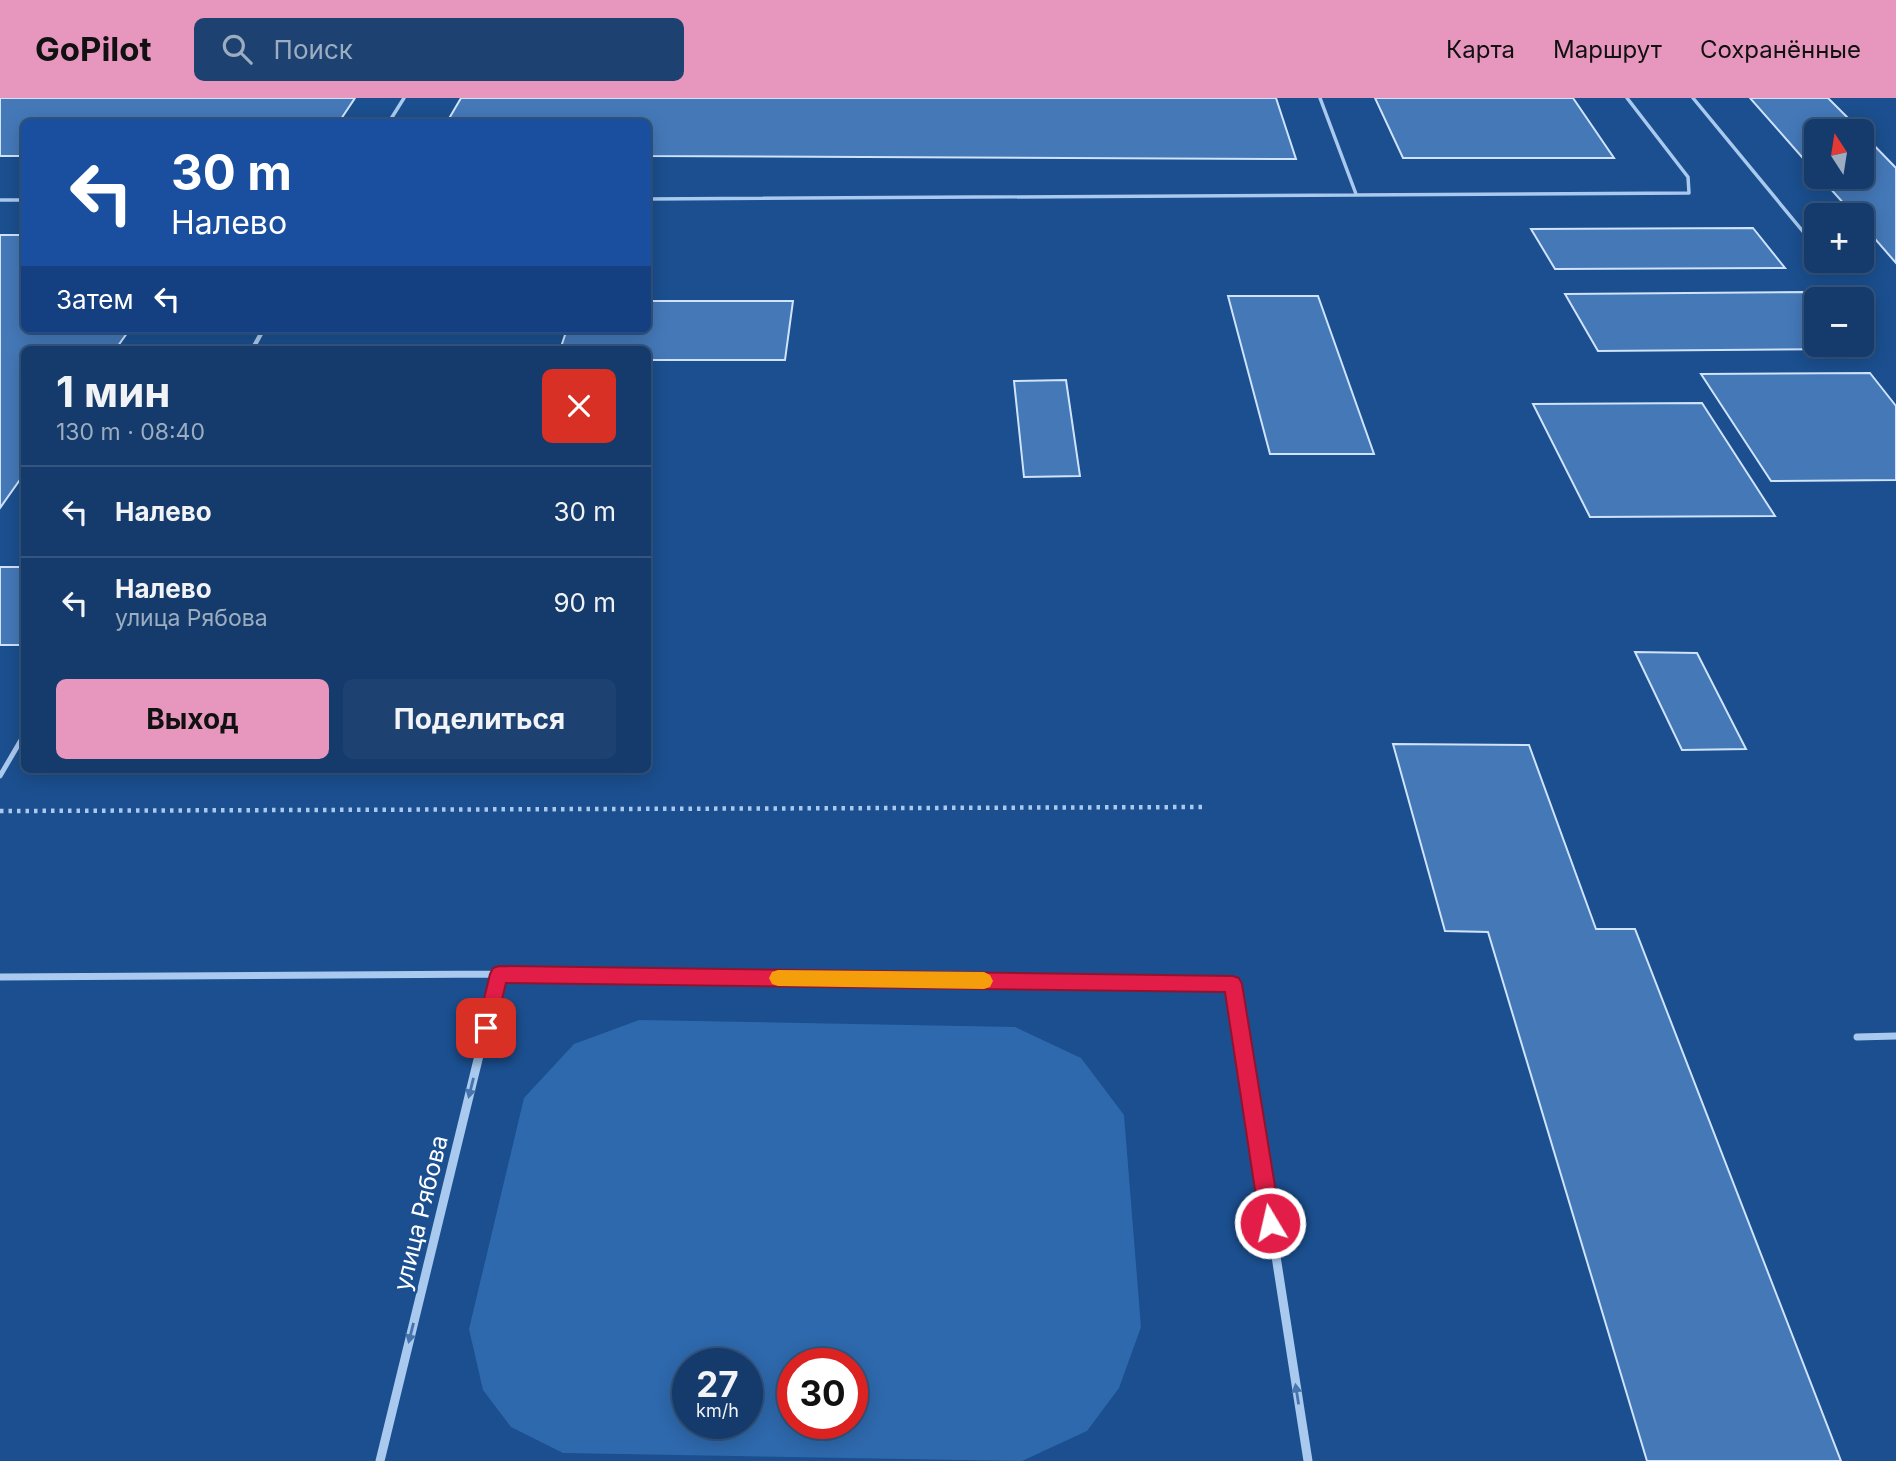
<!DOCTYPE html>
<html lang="ru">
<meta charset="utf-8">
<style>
:root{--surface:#143b6b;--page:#1d4271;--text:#f1f3f6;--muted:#9dadc1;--line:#33557e;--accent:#e797bd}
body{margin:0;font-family:Inter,sans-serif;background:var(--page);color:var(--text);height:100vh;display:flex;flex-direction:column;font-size:26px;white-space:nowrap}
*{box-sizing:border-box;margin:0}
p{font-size:23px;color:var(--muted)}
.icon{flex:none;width:38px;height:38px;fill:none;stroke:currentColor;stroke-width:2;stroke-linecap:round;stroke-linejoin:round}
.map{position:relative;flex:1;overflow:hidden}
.panel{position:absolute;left:21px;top:248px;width:630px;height:427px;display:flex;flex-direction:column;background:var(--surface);border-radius:10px;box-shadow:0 4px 18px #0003,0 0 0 2px var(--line)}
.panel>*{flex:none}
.top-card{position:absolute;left:21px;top:21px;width:630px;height:214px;border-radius:10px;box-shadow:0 4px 18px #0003,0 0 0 2px var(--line);background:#1a4fa0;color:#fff;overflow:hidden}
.needle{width:46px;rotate:348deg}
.controls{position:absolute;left:1804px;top:21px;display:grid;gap:14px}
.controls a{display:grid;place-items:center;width:70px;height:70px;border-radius:10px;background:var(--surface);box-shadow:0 4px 18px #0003,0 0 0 2px var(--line);font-size:35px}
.speed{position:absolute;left:672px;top:1250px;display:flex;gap:14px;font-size:35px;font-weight:700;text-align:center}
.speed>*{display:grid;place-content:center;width:91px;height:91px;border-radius:50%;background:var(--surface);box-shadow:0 4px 18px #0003,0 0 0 2px var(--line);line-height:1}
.speed small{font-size:18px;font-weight:400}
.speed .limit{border:10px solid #d22;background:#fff;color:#111}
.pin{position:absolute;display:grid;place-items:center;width:60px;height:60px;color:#fff;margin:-30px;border-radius:14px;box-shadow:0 4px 10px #0006}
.me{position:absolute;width:77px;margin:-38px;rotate:351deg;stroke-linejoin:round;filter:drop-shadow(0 0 5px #0008)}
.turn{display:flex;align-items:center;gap:24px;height:147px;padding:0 35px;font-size:32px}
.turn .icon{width:91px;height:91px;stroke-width:2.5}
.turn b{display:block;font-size:49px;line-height:60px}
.then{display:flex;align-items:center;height:66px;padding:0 35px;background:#0003;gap:14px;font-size:26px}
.round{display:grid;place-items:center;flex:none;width:74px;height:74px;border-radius:10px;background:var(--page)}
.summary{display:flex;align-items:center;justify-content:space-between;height:119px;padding:0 35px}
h1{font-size:42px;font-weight:700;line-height:52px}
.cta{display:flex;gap:14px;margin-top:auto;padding:14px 35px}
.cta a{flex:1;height:80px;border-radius:10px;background:var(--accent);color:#111;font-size:28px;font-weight:700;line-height:80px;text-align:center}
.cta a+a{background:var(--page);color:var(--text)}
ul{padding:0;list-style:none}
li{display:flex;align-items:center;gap:21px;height:91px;padding:0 35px;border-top:2px solid var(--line)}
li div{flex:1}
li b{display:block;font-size:26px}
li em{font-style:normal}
header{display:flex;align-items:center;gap:42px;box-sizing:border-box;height:98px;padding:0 35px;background:var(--accent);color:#111}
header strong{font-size:33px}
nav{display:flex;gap:38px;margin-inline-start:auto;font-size:24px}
.search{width:490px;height:63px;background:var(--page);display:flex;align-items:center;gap:18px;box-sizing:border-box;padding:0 24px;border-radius:10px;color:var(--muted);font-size:26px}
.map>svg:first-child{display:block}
</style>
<header>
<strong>GoPilot</strong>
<div class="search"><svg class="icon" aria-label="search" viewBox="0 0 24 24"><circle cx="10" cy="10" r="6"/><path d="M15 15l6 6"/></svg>Поиск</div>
<nav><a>Карта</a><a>Маршрут</a><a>Сохранённые</a></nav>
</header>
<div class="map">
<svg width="1896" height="1363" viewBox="0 0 1896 1363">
<rect width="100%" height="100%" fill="#1b4f8f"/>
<!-- green -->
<path fill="#2e69ad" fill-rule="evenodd" d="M 639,922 L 1015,929 L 1081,960 L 1124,1017 L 1141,1229 L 1119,1290 L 1087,1333 L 1022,1363 L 563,1355 L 511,1329 L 483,1292 L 469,1231 L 524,1000 L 574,946 ZM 688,1265 L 747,1265 L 747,1325 L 688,1325 ZM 793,1265 L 852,1265 L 852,1325 L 793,1325 Z"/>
<!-- building -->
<path fill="#4478b7" stroke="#cfe3fa" stroke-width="2" d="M 0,0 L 355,0 L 339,24 L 24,24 L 24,58 L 0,58 Z
M 461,0 L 1276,0 L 1296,61 L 648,58 L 648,24 L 447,24 Z
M 1375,0 L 1573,0 L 1614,60 L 1403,60 Z
M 1750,0 L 1828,0 L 1861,33 L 1816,33 L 1816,75 Z
M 1862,35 L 1896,70 L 1896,165 L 1862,126 L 1862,117 L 1854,117 L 1820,79 L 1862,79 Z
M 1753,130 L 1785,170 L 1555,171 L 1531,131 Z
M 0,137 L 24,137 L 24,231 L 130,231 L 115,252 L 24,252 L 24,376 L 0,410 Z
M 1804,194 L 1816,210 L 1816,247 L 1846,247 L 1849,251 L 1598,253 L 1565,196 Z
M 1228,198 L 1318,198 L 1374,356 L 1270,356 Z
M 648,203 L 793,203 L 785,262 L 648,262 L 648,252 L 560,252 L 567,231 L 648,231 Z
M 1870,275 L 1896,308 L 1896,382 L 1771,383 L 1701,276 Z
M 1066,282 L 1080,378 L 1024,379 L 1014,283 Z
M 1702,305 L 1775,418 L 1590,419 L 1533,306 Z
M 0,469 L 24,469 L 24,547 L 0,547 Z
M 1635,554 L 1697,555 L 1746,651 L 1682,652 Z
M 1393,646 L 1529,647 L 1596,831 L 1635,831 L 1841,1363 L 1647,1363 L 1488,834 L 1445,833 Z"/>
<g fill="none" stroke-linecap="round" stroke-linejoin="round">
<!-- path -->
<path stroke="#a9c9ee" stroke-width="4.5" stroke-dasharray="3.5 5" stroke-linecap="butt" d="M 0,713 L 1206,709"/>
<!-- lane-far3 -->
<path stroke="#a9c9ee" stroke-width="3.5" d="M 1320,0 L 1356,96
M 1693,0 L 1810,142
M 389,24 L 404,0
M 648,101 L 1689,95 L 1688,79 L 1627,0
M 0,102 L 24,102
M 262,234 L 264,231"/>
<!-- lane-far2 -->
<path stroke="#a9c9ee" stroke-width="4.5" d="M 252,252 L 263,232"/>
<!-- lane-far1 -->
<path stroke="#a9c9ee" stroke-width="5" d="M 0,678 L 24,637"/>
<!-- lane -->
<path stroke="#a9c9ee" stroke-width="7" d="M 1857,939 L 1896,938"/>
<!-- street-far1 -->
<path stroke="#a9c9ee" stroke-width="7" d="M 0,879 L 499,876 L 1233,886 L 1235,898
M 494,898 L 499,876"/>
<!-- street -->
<path stroke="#a9c9ee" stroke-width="9" d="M 1235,896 L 1308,1363
M 380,1363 L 494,896"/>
</g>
<!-- one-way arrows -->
<defs><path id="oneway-solid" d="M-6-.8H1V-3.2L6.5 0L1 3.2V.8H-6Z" transform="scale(1.75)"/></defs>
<g fill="#4674ac">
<use href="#oneway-solid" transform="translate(471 990) rotate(104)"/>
<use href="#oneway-solid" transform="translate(411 1235) rotate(104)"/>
<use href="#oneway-solid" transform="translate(1297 1296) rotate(-99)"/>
</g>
<!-- route -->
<path fill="#e11d48" stroke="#92132f" stroke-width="2" d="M 499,868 L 1233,878 L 1239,880 L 1242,886 L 1281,1125 L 1278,1132 L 1270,1135 L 1263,1132 L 1260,1125 L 1225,894 L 506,885 L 495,930 L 493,937 L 486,939 L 480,937 L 477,930 L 490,876 L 493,870 Z"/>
<!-- slow -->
<path fill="#f59e0b" d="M 778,872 L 984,874 L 990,877 L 993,883 L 990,889 L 984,891 L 778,888 L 772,886 L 769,880 L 772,874 Z"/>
<g text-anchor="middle" stroke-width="5" stroke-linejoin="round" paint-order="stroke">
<!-- near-street labels -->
<g font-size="24" fill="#fff" stroke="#1b4f8f">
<text transform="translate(421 1115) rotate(-76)" y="8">улица Рябова</text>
</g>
</g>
</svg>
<div class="controls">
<a><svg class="needle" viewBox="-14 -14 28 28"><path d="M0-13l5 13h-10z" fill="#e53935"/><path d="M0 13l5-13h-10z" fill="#9dadc1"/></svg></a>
<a>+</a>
<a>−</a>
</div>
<div class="speed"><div>27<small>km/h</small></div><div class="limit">30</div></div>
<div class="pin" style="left:486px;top:930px;background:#d93025"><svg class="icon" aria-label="arrive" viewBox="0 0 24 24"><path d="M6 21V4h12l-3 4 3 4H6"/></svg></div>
<svg class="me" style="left:1270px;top:1125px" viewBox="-20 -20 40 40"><circle r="17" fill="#e11d48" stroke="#fff" stroke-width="3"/><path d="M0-11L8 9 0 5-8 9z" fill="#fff"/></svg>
<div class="top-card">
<div class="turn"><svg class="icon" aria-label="left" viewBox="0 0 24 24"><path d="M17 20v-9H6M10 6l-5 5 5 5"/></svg><div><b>30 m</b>Налево</div></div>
<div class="then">Затем<svg class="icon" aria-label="left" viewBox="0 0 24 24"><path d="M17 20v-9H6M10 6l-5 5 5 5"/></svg></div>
</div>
<section class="panel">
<div class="summary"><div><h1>1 мин</h1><p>130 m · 08:40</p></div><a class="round" style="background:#d93025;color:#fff"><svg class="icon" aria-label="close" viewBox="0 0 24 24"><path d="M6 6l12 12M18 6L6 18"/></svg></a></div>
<ul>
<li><svg class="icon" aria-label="left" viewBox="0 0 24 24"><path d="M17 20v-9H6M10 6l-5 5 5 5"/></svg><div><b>Налево</b></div><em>30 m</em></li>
<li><svg class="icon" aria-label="left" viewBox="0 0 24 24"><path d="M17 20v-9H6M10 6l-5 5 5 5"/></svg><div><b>Налево</b><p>улица Рябова</p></div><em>90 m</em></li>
</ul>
<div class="cta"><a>Выход</a><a>Поделиться</a></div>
</section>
</div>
